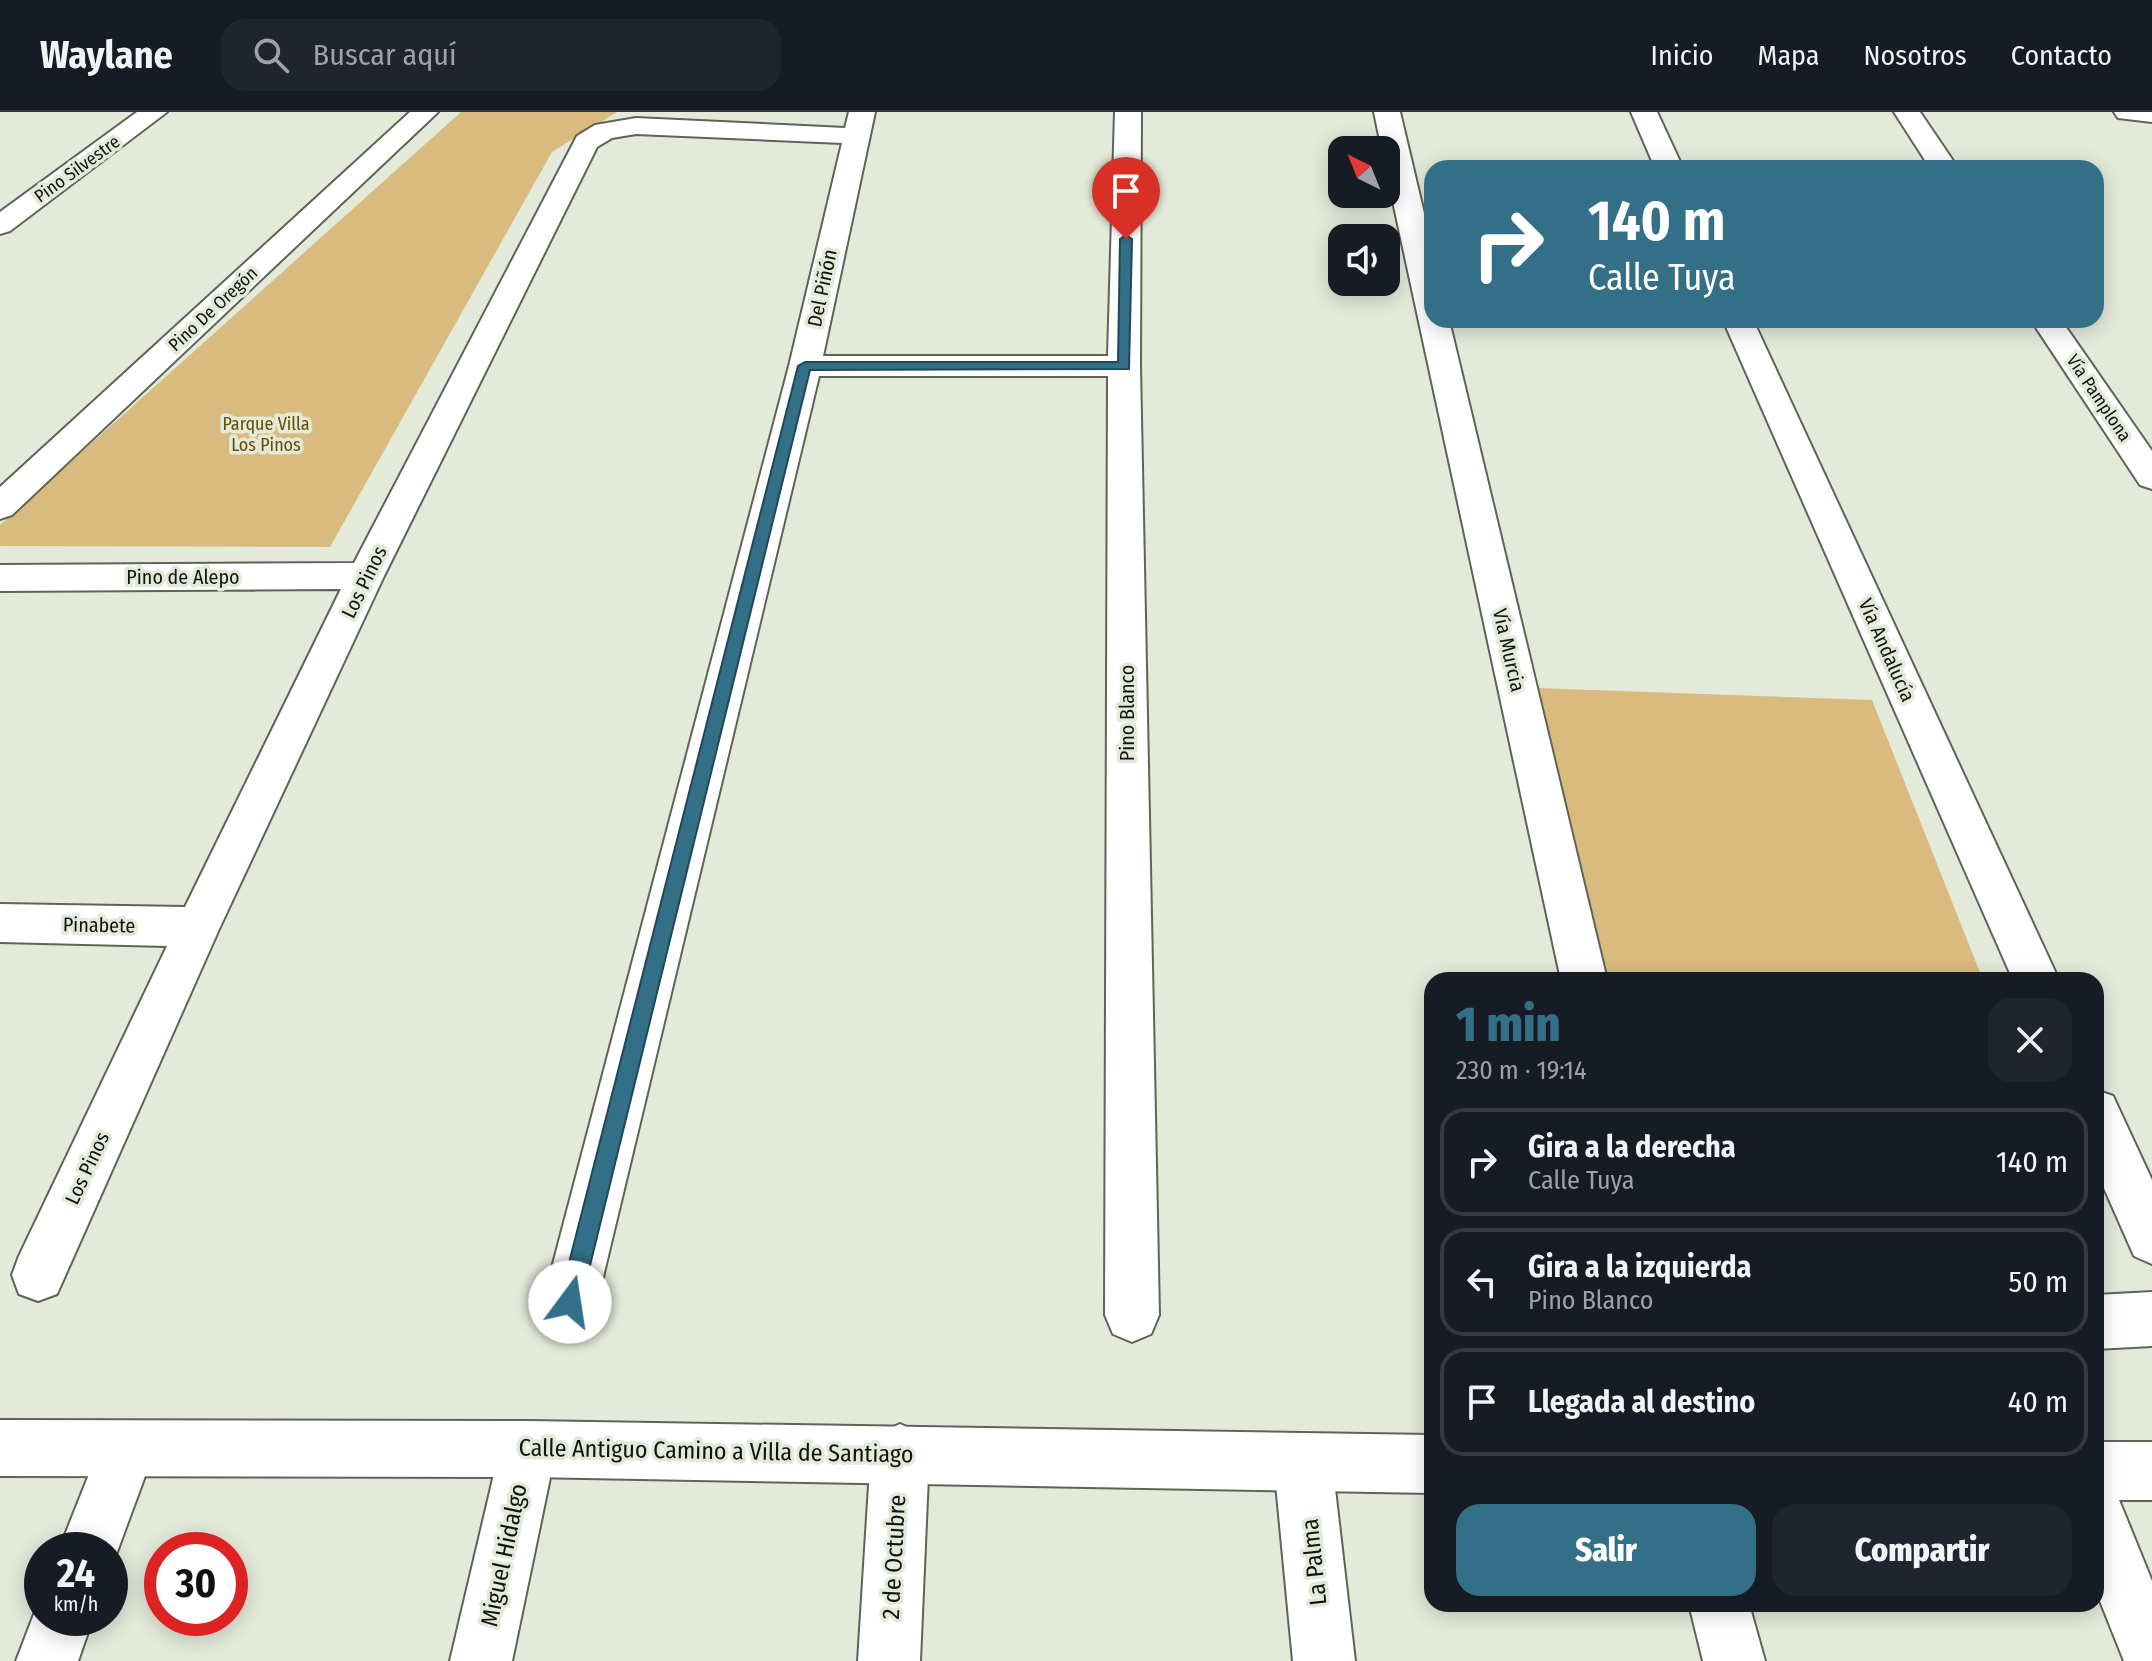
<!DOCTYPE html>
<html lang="es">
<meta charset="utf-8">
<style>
:root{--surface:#171b24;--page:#20242c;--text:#f1f3f6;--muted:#9ea1a6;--line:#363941;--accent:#336f87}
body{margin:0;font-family:"Fira Sans Condensed",sans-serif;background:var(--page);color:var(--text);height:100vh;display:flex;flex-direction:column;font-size:30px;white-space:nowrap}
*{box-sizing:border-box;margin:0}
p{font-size:26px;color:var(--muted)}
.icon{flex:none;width:44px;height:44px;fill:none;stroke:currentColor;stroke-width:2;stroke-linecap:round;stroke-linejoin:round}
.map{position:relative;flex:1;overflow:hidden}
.details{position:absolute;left:1424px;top:860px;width:680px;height:640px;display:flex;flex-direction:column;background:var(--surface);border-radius:24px;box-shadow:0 4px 20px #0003}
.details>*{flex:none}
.guide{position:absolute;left:1424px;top:48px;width:680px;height:168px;border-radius:24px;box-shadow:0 4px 20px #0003;background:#336f87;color:#fff;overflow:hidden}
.needle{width:52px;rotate:317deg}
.tools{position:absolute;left:1328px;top:24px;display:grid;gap:16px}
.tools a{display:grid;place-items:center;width:72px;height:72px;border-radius:16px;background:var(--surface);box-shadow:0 4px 20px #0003;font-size:40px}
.speed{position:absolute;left:24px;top:1420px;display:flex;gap:16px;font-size:40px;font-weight:700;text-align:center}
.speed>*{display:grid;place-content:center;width:104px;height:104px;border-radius:50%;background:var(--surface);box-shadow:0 4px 20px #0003;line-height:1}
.speed small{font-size:20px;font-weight:400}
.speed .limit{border:12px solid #d22;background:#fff;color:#111}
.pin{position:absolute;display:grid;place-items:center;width:68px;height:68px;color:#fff;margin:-82px -34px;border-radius:50% 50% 50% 0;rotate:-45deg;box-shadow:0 0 8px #0007}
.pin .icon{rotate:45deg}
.me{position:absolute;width:88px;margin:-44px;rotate:14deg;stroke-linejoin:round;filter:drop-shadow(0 0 6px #0008)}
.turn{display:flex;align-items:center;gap:28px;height:168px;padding:0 32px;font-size:36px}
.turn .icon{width:104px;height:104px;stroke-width:2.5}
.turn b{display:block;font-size:56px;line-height:68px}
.round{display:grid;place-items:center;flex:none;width:84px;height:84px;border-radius:24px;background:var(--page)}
.headline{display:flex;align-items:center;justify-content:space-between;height:136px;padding:0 32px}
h1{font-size:48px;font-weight:800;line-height:60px;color:var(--accent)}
.cta{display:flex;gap:16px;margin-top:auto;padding:16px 32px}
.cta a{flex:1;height:92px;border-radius:24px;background:var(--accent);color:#fff;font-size:32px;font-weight:800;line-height:92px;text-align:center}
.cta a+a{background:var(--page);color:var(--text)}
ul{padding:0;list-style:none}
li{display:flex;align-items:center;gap:24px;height:108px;margin:0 16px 12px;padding:0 16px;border:4px solid var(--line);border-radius:24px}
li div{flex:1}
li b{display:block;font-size:30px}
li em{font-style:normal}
header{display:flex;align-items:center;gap:48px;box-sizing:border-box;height:112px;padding:0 40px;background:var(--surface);border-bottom:2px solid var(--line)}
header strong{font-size:38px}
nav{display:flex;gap:44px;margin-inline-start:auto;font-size:28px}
.search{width:560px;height:72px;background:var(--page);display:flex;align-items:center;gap:20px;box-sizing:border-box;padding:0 28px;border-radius:24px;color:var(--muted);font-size:30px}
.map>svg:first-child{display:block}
</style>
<header>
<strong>Waylane</strong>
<div class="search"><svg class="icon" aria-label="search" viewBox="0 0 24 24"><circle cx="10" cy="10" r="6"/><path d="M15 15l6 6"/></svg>Buscar aquí</div>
<nav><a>Inicio</a><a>Mapa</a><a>Nosotros</a><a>Contacto</a></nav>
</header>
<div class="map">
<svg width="2152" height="1549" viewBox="0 0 2152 1549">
<rect width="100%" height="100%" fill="#e4eada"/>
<!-- green -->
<path fill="#dabb7f" d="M 461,0 L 617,0 L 552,40 L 330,435 L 0,434 L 0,413 Z
M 1537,576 L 1872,588 L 1983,868 L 1595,868 Z"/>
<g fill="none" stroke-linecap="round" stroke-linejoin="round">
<!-- minor casing -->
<g stroke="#5f6456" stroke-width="4">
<path id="minor" d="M 137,0 L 167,0 L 10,119 L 0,122 L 0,100 Z
M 410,0 L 438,0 L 12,403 L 0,407 L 0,375 Z
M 849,0 L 875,0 L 823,244 L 1108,244 L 1115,0 L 1141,0 L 1140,254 L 1159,1203 L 1151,1222 L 1132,1230 L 1113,1222 L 1105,1203 L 1108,264 L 819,264 L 597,1190 L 589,1209 L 570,1217 L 551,1209 L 543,1190 L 789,254 L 842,31 L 636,22 L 612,26 L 597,35 L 384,464 L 220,815 L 57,1182 L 38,1189 L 19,1182 L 12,1163 L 19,1144 L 167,834 L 0,830 L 0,792 L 185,795 L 341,477 L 0,479 L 0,453 L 354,451 L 577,24 L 595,13 L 636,6 L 845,16 Z
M 1374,0 L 1400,0 L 1432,135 L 1432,208 L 1449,208 L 1607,868 L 1561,868 L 1386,57 L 1386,38 L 1382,38 Z
M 1631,0 L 1657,0 L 1683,56 L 1655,56 Z
M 1894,0 L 1920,0 L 1958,56 L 1930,56 Z
M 2114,0 L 2152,0 L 2152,10 L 2118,6 Z
M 1723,208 L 1753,208 L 2059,868 L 2013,868 Z
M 2031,208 L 2061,208 L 2152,339 L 2152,377 L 2140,373 Z
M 2096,978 L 2113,984 L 2152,1068 L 2152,1152 L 2134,1144 L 2096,1058 Z
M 2152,1180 L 2152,1234 L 2096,1237 L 2096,1183 Z
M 127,1309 L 147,1317 L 155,1337 L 110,1459 L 110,1438 L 59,1438 L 107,1317 Z
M 528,1309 L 548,1317 L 556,1337 L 512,1549 L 450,1549 L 500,1337 L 508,1317 Z
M 900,1312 L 920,1321 L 929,1341 L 920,1549 L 858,1549 L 871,1341 L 880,1321 Z
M 1303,1322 L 1323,1331 L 1332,1351 L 1355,1549 L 1293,1549 L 1274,1351 L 1283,1331 Z
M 2096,1375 L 2117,1383 L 2152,1469 L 2152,1549 L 2124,1549 L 2096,1479 Z
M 41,1484 L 42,1506 L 93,1506 L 78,1549 L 16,1549 Z
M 1689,1492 L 1749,1492 L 1765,1549 L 1703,1549 Z"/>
</g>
<!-- tertiary casing -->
<g stroke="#5f6456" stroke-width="4">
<path id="tertiary" d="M 0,1308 L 528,1309 L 1432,1323 L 1432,1381 L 528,1365 L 0,1364 Z
M 2096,1330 L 2152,1330 L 2152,1388 L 2096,1388 Z"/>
</g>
<!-- minor -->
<use href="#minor" fill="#fff" fill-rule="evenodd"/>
<!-- tertiary -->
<use href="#tertiary" fill="#fff" fill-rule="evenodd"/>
</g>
<!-- route -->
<path fill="#336f87" stroke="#214858" stroke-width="2" d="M 1126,123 L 1132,127 L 1129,257 L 810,258 L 581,1190 L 577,1197 L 570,1201 L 562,1197 L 559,1190 L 798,254 L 805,250 L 1118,250 L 1120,127 Z"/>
<g text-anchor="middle" stroke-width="7" stroke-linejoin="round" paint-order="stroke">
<!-- far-street labels -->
<g font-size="18" fill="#12140f" stroke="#e4eada">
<text transform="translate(77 57) rotate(-36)" y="6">Pino Silvestre</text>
<text transform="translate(213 197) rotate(-43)" y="6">Pino De Oregón</text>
<text transform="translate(2099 286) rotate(56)" y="6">Vía Pamplona</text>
</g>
<!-- far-park labels -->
<g font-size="18" fill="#694c00" stroke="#e4eada">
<text x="266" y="318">Parque Villa<tspan x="266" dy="21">Los Pinos</tspan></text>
</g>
<!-- street labels -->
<g font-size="20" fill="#12140f" stroke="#e4eada">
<text transform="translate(822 176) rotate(-78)" y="7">Del Piñón</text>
<text x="183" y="472">Pino de Alepo</text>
<text transform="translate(364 470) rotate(-64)" y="7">Los Pinos</text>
<text transform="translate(1509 538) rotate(77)" y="7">Vía Murcia</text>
<text transform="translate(1887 538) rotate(66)" y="7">Vía Andalucía</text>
<text transform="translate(1127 601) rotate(-90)" y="7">Pino Blanco</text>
<text transform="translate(99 813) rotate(1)" y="7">Pinabete</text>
<text transform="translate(87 1056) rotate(-65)" y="7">Los Pinos</text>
</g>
<!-- near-street labels -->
<g font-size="24" fill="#12140f" stroke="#e4eada">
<text transform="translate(716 1339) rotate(1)" y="8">Calle Antiguo Camino a Villa de Santiago</text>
<text transform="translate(504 1443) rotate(-78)" y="8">Miguel Hidalgo</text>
<text transform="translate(894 1445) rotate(-87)" y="8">2 de Octubre</text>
<text transform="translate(1314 1450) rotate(-96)" y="8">La Palma</text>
</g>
</g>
</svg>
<div class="tools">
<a><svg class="needle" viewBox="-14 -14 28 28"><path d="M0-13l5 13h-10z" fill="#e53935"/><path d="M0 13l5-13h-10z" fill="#9ea1a6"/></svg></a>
<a><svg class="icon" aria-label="sound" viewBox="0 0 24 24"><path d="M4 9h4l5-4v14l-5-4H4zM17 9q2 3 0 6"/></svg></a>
</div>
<div class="speed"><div>24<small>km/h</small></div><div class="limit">30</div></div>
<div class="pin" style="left:1126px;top:127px;background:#d93025"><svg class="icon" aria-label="arrive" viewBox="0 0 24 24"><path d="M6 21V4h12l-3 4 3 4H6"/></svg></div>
<svg class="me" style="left:570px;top:1190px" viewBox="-20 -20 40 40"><circle r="19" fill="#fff"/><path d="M0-13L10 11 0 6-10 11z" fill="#336f87"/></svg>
<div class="guide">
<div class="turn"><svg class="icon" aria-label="right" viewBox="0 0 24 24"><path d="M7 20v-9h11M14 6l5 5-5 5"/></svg><div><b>140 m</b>Calle Tuya</div></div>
</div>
<section class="details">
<div class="headline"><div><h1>1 min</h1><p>230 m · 19:14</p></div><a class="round"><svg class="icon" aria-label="close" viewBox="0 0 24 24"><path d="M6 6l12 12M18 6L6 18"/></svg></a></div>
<ul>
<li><svg class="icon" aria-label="right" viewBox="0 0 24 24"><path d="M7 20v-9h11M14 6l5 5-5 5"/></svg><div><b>Gira a la derecha</b><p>Calle Tuya</p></div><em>140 m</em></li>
<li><svg class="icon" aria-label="left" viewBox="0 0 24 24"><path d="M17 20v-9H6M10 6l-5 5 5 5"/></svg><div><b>Gira a la izquierda</b><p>Pino Blanco</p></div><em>50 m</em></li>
<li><svg class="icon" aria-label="arrive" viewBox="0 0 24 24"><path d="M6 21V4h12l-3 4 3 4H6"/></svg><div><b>Llegada al destino</b></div><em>40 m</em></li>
</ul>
<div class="cta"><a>Salir</a><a>Compartir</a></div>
</section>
</div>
